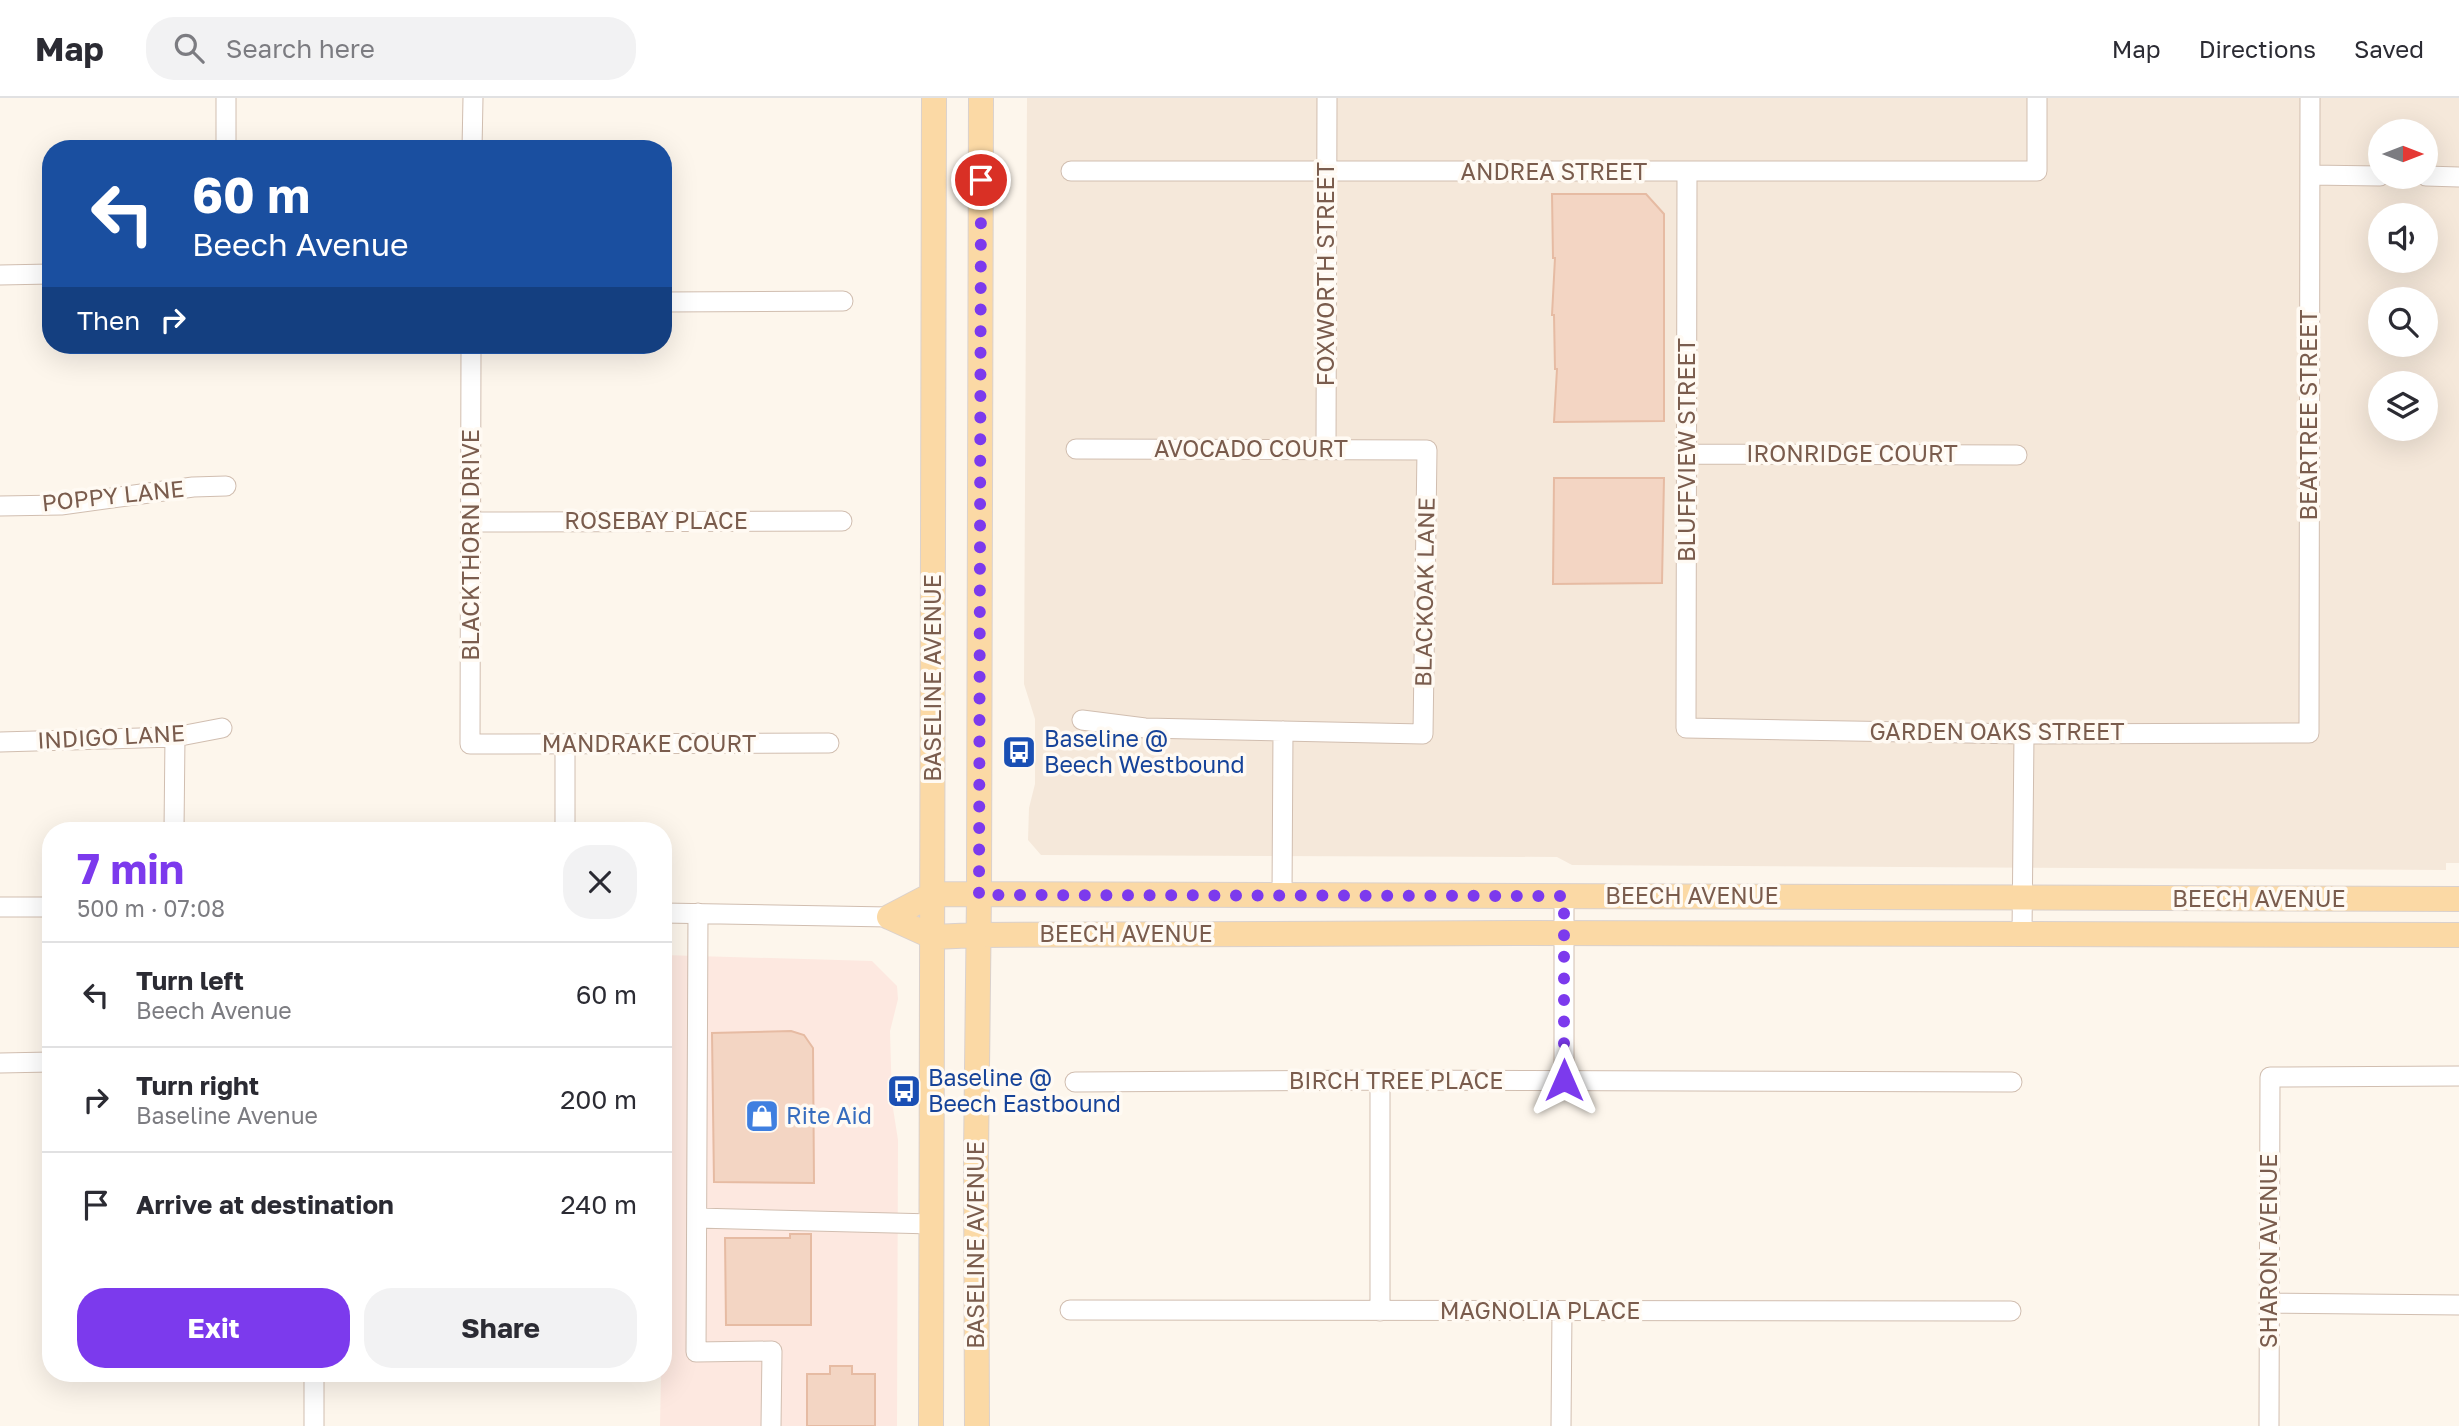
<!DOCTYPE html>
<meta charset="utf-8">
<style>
:root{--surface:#fff;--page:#f2f2f3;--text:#2b2b33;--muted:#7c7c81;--line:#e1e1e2;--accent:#7c3aed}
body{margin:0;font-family:"Golos Text",sans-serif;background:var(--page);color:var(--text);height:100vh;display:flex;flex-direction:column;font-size:26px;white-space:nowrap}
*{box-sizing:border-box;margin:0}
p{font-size:23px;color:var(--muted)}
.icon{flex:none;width:38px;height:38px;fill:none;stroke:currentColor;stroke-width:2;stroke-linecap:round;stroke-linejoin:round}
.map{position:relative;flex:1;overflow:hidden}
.side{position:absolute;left:42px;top:724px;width:630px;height:560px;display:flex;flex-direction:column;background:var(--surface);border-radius:28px;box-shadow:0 7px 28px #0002}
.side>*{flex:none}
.top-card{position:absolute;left:42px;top:42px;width:630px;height:214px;border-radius:28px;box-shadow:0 7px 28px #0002;background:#1a4fa0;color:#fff;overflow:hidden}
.needle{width:46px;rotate:90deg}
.controls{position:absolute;left:2368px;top:21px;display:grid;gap:14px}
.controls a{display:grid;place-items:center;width:70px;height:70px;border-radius:50%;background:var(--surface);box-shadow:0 7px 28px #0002;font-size:35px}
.pin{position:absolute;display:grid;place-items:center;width:60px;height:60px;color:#fff;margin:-30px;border:4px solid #fff;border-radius:50%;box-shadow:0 2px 7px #0007}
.me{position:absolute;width:77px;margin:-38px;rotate:0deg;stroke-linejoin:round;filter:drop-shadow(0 0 5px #0008)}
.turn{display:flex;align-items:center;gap:24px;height:147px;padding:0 35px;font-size:32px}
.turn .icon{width:91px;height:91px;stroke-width:2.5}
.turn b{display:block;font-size:49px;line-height:60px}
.then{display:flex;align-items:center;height:66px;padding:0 35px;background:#0003;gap:14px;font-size:26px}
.round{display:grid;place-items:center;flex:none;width:74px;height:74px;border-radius:28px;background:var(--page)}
.summary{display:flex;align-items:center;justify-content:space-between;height:119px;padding:0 35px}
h1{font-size:42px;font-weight:700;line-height:52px;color:var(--accent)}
.button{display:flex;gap:14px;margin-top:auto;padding:14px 35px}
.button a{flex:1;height:80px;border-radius:28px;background:var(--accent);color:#fff;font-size:28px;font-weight:700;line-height:80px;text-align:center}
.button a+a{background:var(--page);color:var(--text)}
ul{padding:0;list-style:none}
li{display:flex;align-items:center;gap:21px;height:105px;padding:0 35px;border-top:2px solid var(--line)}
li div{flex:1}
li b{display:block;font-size:26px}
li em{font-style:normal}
header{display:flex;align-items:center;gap:42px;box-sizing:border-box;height:98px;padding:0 35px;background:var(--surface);border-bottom:2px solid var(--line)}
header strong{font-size:33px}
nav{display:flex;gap:38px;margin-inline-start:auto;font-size:24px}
.search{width:490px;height:63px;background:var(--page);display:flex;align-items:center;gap:18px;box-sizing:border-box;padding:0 24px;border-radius:28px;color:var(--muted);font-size:26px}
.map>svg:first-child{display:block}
</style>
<header>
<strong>Map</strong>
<div class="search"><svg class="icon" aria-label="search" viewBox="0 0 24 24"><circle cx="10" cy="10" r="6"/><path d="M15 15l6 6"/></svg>Search here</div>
<nav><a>Map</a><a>Directions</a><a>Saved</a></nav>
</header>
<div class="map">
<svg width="2459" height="1328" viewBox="0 0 2459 1328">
<rect width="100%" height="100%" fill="#fdf6ec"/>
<!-- residential -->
<path fill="#f5e8da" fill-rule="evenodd" d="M 1027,0 L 2459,0 L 2459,765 L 2446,765 L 2446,772 L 1572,767 L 1557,759 L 1041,757 L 1028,742 L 1029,710 L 1035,686 L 1035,621 L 1024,586 ZM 2380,33 L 2426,33 L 2426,79 L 2380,79 ZM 2380,117 L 2426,117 L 2426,163 L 2380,163 ZM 2380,201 L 2426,201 L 2426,247 L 2380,247 ZM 2380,285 L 2426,285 L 2426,331 L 2380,331 Z"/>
<!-- commercial -->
<path fill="#fde8e0" d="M 663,857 L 872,863 L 897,888 L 898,901 L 890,933 L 892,1004 L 898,1042 L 897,1328 L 660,1328 L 661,1276 L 663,1276 Z"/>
<!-- building -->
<path fill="#f3d5c3" stroke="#e6bba3" stroke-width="2" d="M 1552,96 L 1646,96 L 1664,116 L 1664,323 L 1554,324 L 1557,271 L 1555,271 L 1554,217 L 1552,217 L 1555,160 L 1553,160 Z
M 1554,380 L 1664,380 L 1662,485 L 1553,486 Z
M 791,933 L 804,937 L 813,950 L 814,1085 L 714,1084 L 712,935 Z
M 790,1136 L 811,1136 L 811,1227 L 726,1227 L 725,1140 L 790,1140 Z
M 830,1268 L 852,1268 L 852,1276 L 875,1276 L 875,1328 L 807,1328 L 807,1276 L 830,1276 Z"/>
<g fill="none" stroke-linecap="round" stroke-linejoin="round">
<!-- minor casing -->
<g stroke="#d1beb0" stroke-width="21">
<path id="minor" d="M 226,51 L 226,0
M 472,51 L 473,0
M 1071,73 L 2037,73 L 2037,0
M 1687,74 L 1686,630 L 2024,636 L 2309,635 L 2310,0
M 2310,77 L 2380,78
M 2426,78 L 2459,79
M 0,177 L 51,176
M 663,204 L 843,203
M 471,247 L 470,646 L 829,645
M 1076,351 L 1427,352 L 1423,636 L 1145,630 L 1082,622
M 1326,351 L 1327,0
M 1687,356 L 2017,357
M 0,408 L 61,407 L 193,389 L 226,388
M 471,424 L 842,423
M 0,644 L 175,639 L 222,630
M 565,646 L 565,733
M 174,733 L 175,639
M 1282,798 L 1283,633
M 0,809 L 51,809
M 663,815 L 889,819
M 698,815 L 696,1254 L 772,1253 L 771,1328
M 2022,836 L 2024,636
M 0,965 L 51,964
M 1380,982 L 1380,1213
M 1564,982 L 1564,798
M 1075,984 L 1380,982 L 2012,984
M 697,1120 L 933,1126
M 2269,1205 L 2459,1207
M 1070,1212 L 2011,1213
M 314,1328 L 314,1276
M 1561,1328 L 1562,1213
M 2269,1328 L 2270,979 L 2459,978"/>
</g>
<!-- major casing -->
<g stroke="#dad1cd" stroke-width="26">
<path id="major" d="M 889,819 L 933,796 L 2459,801
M 889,819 L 933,839 L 978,837 L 1517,835 L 2459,837
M 931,1328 L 934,0
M 977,1328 L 976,1058 L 979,797 L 981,0"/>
</g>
<!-- minor -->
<use href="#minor" stroke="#fff" stroke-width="19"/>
<!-- major -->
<use href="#major" stroke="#fbd9a5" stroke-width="24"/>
</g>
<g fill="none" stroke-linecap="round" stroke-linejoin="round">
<!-- route -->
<path stroke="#7c3aed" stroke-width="12" stroke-dasharray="0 21.6" d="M 981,82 L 979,797 L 1564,798 L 1564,982"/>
</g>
<!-- icons -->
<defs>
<g id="bus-square" transform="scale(1.75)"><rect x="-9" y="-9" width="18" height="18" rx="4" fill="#1a4fb4" stroke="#fffaf3"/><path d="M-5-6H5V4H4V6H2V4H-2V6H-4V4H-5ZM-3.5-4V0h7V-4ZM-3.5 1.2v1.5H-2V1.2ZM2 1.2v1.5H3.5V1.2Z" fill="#fff"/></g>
<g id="shop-square" transform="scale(1.75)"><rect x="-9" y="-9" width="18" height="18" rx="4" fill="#3f7fe0" stroke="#fffaf3"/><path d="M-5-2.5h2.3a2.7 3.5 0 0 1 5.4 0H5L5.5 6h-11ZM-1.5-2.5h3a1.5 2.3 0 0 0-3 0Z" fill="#fff"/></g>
</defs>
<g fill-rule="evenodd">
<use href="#bus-square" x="1019" y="654"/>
<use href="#bus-square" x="904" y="993"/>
<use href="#shop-square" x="762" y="1018"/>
</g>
<g text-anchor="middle" stroke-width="7" stroke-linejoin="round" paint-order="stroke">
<!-- street labels -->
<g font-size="23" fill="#7a5c4d" stroke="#fffaf3">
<text x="1554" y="82">ANDREA STREET</text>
<text transform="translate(1326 176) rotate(-90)" y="8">FOXWORTH STREET</text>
<text transform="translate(2309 317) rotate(-90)" y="8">BEARTREE STREET</text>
<text x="1251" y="359">AVOCADO COURT</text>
<text transform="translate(1687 352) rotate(-90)" y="8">BLUFFVIEW STREET</text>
<text x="1852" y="364">IRONRIDGE COURT</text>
<text transform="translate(113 398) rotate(-6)" y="8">POPPY LANE</text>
<text x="656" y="431">ROSEBAY PLACE</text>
<text transform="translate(471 447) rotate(-90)" y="8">BLACKTHORN DRIVE</text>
<text transform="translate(1425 494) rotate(-89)" y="8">BLACKOAK LANE</text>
<text transform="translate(933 580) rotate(-90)" y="8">BASELINE AVENUE</text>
<text x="1997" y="642">GARDEN OAKS STREET</text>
<text transform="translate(111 639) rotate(-3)" y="8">INDIGO LANE</text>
<text x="649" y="654">MANDRAKE COURT</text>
<text x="1692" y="806">BEECH AVENUE</text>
<text x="2259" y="809">BEECH AVENUE</text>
<text x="1126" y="844">BEECH AVENUE</text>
<text x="1396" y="991">BIRCH TREE PLACE</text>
<text transform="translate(976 1147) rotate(-90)" y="8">BASELINE AVENUE</text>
<text transform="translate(2269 1153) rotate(-90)" y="8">SHARON AVENUE</text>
<text x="1540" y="1221">MAGNOLIA PLACE</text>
</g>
<!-- transit labels -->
<g font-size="23" fill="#164399" stroke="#fffaf3" text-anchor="start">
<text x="1044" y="649">Baseline @<tspan x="1044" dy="26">Beech Westbound</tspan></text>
<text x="928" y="988">Baseline @<tspan x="928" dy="26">Beech Eastbound</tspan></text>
</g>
<!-- shop labels -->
<g font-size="23" fill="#366cbe" stroke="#fffaf3" text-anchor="start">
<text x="786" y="1026">Rite Aid</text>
</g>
</g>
</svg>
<div class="controls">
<a><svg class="needle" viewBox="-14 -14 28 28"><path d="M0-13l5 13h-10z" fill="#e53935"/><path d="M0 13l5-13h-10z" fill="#7c7c81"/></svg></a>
<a><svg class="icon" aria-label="sound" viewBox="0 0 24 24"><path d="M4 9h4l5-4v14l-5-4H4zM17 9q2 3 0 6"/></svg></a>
<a><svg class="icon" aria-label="search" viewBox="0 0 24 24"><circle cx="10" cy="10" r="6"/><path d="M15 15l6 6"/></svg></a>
<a><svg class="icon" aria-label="layers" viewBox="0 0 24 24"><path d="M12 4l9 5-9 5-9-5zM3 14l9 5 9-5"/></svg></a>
</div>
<div class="pin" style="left:981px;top:82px;background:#d93025"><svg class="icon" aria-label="arrive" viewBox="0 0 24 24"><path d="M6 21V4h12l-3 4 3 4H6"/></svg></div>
<svg class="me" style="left:1564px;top:982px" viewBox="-20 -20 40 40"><path d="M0-17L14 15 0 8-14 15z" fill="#7c3aed" stroke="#fff" stroke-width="4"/></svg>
<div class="top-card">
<div class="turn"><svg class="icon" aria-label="left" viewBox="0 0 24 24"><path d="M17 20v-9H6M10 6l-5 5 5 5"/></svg><div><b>60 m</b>Beech Avenue</div></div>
<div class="then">Then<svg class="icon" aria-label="right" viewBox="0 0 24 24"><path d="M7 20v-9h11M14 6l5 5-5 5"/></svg></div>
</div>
<section class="side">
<div class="summary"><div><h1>7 min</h1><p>500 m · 07:08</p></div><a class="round"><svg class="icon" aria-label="close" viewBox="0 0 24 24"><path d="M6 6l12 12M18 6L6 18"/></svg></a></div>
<ul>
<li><svg class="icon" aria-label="left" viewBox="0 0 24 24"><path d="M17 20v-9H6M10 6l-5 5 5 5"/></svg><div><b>Turn left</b><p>Beech Avenue</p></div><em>60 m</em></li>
<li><svg class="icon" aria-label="right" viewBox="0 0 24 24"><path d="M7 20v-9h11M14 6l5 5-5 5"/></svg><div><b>Turn right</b><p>Baseline Avenue</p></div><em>200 m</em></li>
<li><svg class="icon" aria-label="arrive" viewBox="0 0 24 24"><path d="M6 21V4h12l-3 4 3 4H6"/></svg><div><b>Arrive at destination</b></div><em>240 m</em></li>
</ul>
<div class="button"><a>Exit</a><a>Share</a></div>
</section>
</div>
